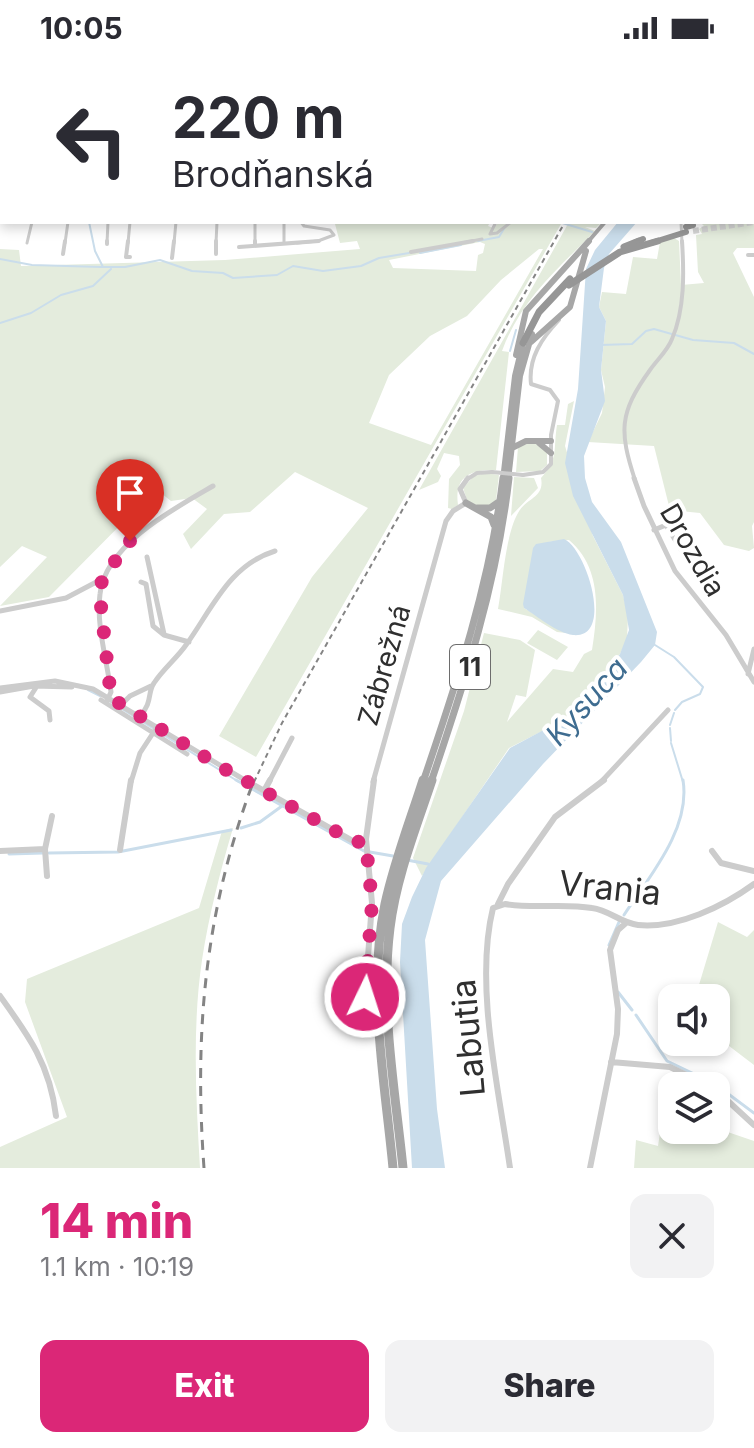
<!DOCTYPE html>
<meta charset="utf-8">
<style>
:root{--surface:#fff;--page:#f2f2f3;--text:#2b2b33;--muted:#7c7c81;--accent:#db2777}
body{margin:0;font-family:Inter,sans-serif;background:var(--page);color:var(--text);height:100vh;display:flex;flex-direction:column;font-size:30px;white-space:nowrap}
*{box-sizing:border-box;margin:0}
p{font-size:26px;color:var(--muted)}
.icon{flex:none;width:44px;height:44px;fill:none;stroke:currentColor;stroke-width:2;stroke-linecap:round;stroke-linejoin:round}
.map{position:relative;height:1112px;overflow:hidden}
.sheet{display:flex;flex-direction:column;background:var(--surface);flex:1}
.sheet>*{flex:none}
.guide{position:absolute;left:0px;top:0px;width:754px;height:168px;box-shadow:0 4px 12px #0003;background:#fff;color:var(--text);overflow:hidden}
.controls{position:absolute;left:658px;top:928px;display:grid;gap:16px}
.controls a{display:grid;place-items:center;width:72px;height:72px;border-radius:16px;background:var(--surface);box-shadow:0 4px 12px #0003;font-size:40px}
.pin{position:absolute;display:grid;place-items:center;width:68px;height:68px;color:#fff;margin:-82px -34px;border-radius:50% 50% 50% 0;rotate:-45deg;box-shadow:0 0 8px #0007}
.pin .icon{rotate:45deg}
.me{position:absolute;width:88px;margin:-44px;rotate:4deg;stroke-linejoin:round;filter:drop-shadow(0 0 6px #0008)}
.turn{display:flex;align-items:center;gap:28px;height:168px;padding:0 40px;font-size:36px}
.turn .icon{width:104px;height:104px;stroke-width:2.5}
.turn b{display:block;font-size:56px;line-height:68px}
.round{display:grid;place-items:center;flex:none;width:84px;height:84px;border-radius:16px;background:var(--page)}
.overview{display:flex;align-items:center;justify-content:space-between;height:136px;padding:0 40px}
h1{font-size:48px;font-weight:800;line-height:60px;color:var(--accent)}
.button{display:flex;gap:16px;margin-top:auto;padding:16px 40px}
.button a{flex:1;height:92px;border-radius:16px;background:var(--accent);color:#fff;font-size:32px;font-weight:800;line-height:92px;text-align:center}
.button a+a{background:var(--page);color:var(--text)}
.status{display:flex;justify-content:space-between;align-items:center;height:56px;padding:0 40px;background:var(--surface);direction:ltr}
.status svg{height:22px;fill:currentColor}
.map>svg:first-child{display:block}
</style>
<div class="status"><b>10:05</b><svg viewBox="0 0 49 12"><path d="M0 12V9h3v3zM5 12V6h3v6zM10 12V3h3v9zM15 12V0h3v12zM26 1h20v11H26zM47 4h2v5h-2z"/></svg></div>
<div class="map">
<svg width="754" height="1112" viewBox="0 0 754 1112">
<rect width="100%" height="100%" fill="#fff"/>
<!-- green -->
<path fill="#e4ecdd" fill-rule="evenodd" d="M 0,0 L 449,0 L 453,2 L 2,2 L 2,113 Z
M 754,105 L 754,192 L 737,192 L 733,197 L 754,241 L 754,466 L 752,470 L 754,492 L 749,495 L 724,489 L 700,457 L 670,454 L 654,390 L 588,386 L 602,357 L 605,331 L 601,314 L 606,265 L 599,251 L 602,236 L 626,238 L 633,201 L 657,203 L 660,186 L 674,182 L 679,185 L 681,229 L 704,227 L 698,216 L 696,179 L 702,178 L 699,173 L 704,170 L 700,166 L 752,166 Z
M 351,166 L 490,166 L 488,170 L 493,172 L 499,166 L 561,168 L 256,701 L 219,680 L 312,521 L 368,452 L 295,416 L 250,456 L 224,458 L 191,493 L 183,478 L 207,453 L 192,442 L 171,445 L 156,433 L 49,541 L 0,550 L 47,501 L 22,490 L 0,511 L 0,193 L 19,194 L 21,210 L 225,204 L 360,193 L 357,185 L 340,187 L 335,168 ZM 480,186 L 485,188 L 483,197 L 478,199 L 476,215 L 393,212 L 389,204 ZM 539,193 L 543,193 L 431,389 L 369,367 L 389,319 L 430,280 L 467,260 L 501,224 Z
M 569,166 L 602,166 L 596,172 L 585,171 L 595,175 C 558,213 521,243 502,295 L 509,296 L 496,414 C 470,413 454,421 458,449 L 452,453 L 448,452 L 449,423 L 460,409 L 459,400 L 444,397 L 437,413 L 441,420 L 438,426 L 419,434 Z
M 574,345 L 565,390 L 593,480 L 623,539 L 628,560 L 627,584 L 620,598 L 566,663 L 509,692 L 422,820 L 413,802 L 464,655 L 484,577 L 520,584 L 535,594 L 526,641 L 516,639 L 507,666 L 553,613 L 573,616 L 584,598 L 592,594 C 598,556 602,512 569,484 L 548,486 L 524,552 L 567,577 L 557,576 L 532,561 L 498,553 C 503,526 505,480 518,457 C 526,442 545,442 541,422 C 559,402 553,394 557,369 L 565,369 L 568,348 Z
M 533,386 L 547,395 L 547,409 L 540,415 L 516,416 L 518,391 Z
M 486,417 L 499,419 L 496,444 L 495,448 L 479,451 L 467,444 L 463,432 L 474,420 Z
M 514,421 L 534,422 L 538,432 L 511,460 Z
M 538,574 L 568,591 L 557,604 L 527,587 Z
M 233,772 C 220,816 209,859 202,904 C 192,972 196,1043 200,1112 L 0,1112 L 0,1091 L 67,1061 L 25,946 L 27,923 L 199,852 L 222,775 Z
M 718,866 L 747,881 L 754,874 L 754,1009 L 716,980 L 716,942 L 695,942 Z
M 663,1057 L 672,1060 L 672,1074 L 716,1072 L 754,1085 L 754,1112 L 634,1112 L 636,1084 L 658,1090 Z"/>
<!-- water -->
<path fill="#caddeb" d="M 618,166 L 637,166 L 609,198 L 604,212 L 599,251 L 606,265 L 601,314 L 605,345 L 584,400 L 585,422 L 592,446 L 621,486 L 657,576 L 655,589 L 641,606 L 543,708 L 441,825 L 425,884 L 437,1053 L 445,1112 L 412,1112 L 400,906 L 402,868 L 412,841 L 426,812 L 510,692 L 566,662 L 620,598 L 629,574 L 623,539 L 573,440 L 565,407 L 578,333 L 586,213 L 595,194 Z
M 564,483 C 586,492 615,583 573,579 C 557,577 537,560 524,552 L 523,548 L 533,492 L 536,488 Z"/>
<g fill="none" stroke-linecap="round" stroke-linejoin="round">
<!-- stream-far1 -->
<path stroke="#caddeb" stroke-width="2" d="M 89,166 L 95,195 L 103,211
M 559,166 L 592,176
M 478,185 L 499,181 L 505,171
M 420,197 L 461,189
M 0,203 L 32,209 L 101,211 L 125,211 L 160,204 L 192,215 L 223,217 L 233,222 L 277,219 L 293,210 L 323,215 L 361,210 L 379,202 L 409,197
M 0,267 L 31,257 L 61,239 L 93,230 L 111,213
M 600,289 L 632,288 L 646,275 L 654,273 L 693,284 L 734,287 L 754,298
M 510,295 L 516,274
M 655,589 L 674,601 L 703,631 L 700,638 L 682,646 L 675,654
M 88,634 L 100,640
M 109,645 L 239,726
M 670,669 L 674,657
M 670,672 L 671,685
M 671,687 L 683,726"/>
<!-- stream -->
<path stroke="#caddeb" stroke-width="3" d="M 236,724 L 364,795 L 393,800
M 241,772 L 260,766 L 282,750
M 49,797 L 118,796 L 231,774
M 9,798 L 43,797
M 407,804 L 428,808
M 624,859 C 649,821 691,773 683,724
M 609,889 L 619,866
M 618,936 L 632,954
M 636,959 L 667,1005 L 715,1028 L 754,1057"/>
<!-- highway-tunnel -->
<path stroke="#d5d5d5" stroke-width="6" stroke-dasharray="6 3" stroke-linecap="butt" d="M 693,175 L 754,166"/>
<!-- minor-far3 -->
<path stroke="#ccc" stroke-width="3" d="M 462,0 L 465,2
M 486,0 L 489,2
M 255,166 L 255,187
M 284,166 L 284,187
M 681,166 L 682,187
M 490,178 L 497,177 L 511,166
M 490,178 L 496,166
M 27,187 L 32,166
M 65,187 L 68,166
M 107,187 L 108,166
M 128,187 L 130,166
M 174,187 L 176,166
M 216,187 L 217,166
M 297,187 L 318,185 L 334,179 L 330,174 L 304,170 L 301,166
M 462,187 L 482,183"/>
<!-- minor-far2 -->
<path stroke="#ccc" stroke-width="4" d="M 128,185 L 126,201 L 130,201
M 255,185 L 255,189
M 107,188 L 107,185
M 239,191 L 319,185
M 411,196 L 473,185
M 63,198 L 65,185
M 216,198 L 216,185
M 748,199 L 754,199
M 172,202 L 174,185
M 523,419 L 543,416 L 551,408 L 551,379 L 558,345 L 550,334 L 531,328 C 528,302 542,282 559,264
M 466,424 L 477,417 L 492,416
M 635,424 C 619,375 619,357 650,314 C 657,304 668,294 672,283 C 685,253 684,216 682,185"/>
<!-- minor-far1 -->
<path stroke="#ccc" stroke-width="5" d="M 634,422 L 644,450 L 675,515 L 726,579 L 754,626
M 654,474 L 666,469 L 688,505
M 147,501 L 164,578
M 141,526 L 146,528 L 153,570 L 164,579 L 189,586
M 0,555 L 66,542 L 102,523
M 748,618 L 754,593
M 37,630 L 30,641 L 49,655 L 50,664
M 0,632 L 55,625 L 93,633 L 248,726
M 0,636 L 34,630 L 72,631
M 101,644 L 187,698
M 106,647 L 111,636 C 107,604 96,570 100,538 C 105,489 175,452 213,430
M 121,649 L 130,640 L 151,630
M 140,660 C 153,646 147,637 154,627 C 163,613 177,602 186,589 C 212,553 229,509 275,495
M 131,726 L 140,697 L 157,671
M 269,726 L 292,682
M 373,726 L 446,465 L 453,455 L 466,447 L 460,433 L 468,422
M 601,726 L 668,654"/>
<!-- minor -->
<path stroke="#ccc" stroke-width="6" d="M 245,724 L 353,785 L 366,787
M 264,735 L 270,724
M 120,794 L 131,724
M 0,795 L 45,793
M 712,795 L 721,807 L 754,815
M 47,820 L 45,793 L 52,760
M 498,848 L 508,828 L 555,761 L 604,724
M 0,940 C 29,980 50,1009 56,1060
M 365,941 L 372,847 L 366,783 L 374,724
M 611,1006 L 670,1011 L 709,1030
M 716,1034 L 754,1069
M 510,1112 C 499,1034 474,929 493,852 L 505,848 C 534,853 563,847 592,852 C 609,854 621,867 638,869 C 677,873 724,850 754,828
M 590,1112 L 617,978 L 618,953 L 610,894 L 618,874 L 627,866"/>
<!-- major-far3 -->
<path stroke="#a7a7a7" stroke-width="4" d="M 515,0 L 520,2
M 587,187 L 605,166"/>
<!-- major-far2 -->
<path stroke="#a7a7a7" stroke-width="6" d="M 531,286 L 570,251 L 586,195
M 516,299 L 526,255 L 589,185
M 539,387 L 551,397
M 512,392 L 526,385 L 551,385
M 503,424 L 515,320 L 523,287
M 508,424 L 520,320 L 532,278"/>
<!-- major-far1 -->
<path stroke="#a7a7a7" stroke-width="7" d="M 466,447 L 491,461 L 494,469
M 477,452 L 490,452 L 500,445
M 423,726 C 457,626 490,527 503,422
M 431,726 C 465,626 497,527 509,422"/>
<!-- major -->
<path stroke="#a7a7a7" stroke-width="9" d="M 393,1112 C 385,1026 367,934 385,848 C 394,806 410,765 423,724
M 403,1112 C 395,1033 380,952 390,872 C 396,822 416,772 432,724"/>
<!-- highway-far1 -->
<path stroke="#969696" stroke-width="6" d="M 686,171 L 693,169
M 634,187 L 643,183"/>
<!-- highway -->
<path stroke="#969696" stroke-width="7" d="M 624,191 L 639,185
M 523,287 L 539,256 L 570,223"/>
<!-- rail-far1 -->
<path stroke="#848484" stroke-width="2" stroke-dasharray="5 4" stroke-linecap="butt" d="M 254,726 L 282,667 L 565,166"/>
<!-- rail -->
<path stroke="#848484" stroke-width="3" stroke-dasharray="10 8" stroke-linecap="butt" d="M 204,1112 C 194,974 205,854 254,724"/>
<!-- minor-bridge -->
<path stroke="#ccc" stroke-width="4" d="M 492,416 L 523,419"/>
<!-- highway-bridge-far1 -->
<path stroke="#969696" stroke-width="6" d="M 651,187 L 686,176"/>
<!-- highway-bridge -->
<path stroke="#969696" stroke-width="7" d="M 569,229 L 620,196 L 658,185"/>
</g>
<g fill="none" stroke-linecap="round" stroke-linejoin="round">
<!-- route -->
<path stroke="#db2777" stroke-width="14" stroke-dasharray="0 25.2" d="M 130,485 L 102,523 L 100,541 L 111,642 L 221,711 L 353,785 L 366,787 L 372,847 L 365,941"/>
</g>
<g text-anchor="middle" stroke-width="8" stroke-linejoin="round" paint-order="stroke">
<!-- shield labels -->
<rect fill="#fff" stroke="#6d6d6d" stroke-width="2" x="450" y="589" width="40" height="44" rx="6"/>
<g font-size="26" font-weight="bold" fill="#2f2f2f">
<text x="470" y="620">11</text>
</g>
<!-- street labels -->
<g font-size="28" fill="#2f2f2f" stroke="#fff">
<text transform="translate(693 494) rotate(60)" y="10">Drozdia</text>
<text transform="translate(384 609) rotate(-74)" y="10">Zábrežná</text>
</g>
<!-- water labels -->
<g font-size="30" font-style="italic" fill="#3e6c90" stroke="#fff">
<text transform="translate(587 646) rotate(-48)" y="10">Kysuca</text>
</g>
<!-- near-street labels -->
<g font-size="34" fill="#2f2f2f" stroke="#fff">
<text transform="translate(610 832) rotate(6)" y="12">Vrania</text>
<text transform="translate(468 982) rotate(-95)" y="12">Labutia</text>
</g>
</g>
</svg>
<div class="controls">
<a><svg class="icon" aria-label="sound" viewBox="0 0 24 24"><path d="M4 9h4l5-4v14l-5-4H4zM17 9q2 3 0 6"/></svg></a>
<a><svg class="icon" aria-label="layers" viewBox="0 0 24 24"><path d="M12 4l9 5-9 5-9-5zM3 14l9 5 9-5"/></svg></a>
</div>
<div class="pin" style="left:130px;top:485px;background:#d93025"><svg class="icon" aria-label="arrive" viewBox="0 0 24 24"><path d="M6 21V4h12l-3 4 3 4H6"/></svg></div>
<svg class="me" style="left:365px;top:941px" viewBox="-20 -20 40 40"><circle r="17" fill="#db2777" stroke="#fff" stroke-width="3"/><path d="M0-11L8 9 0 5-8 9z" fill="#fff"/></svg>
<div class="guide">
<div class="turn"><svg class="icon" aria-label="left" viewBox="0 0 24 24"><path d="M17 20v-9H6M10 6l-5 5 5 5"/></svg><div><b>220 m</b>Brodňanská</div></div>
</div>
</div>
<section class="sheet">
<div class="overview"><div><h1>14 min</h1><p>1.1 km · 10:19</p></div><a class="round"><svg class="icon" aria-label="close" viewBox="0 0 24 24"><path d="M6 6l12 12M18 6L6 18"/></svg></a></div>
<div class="button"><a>Exit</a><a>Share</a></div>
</section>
